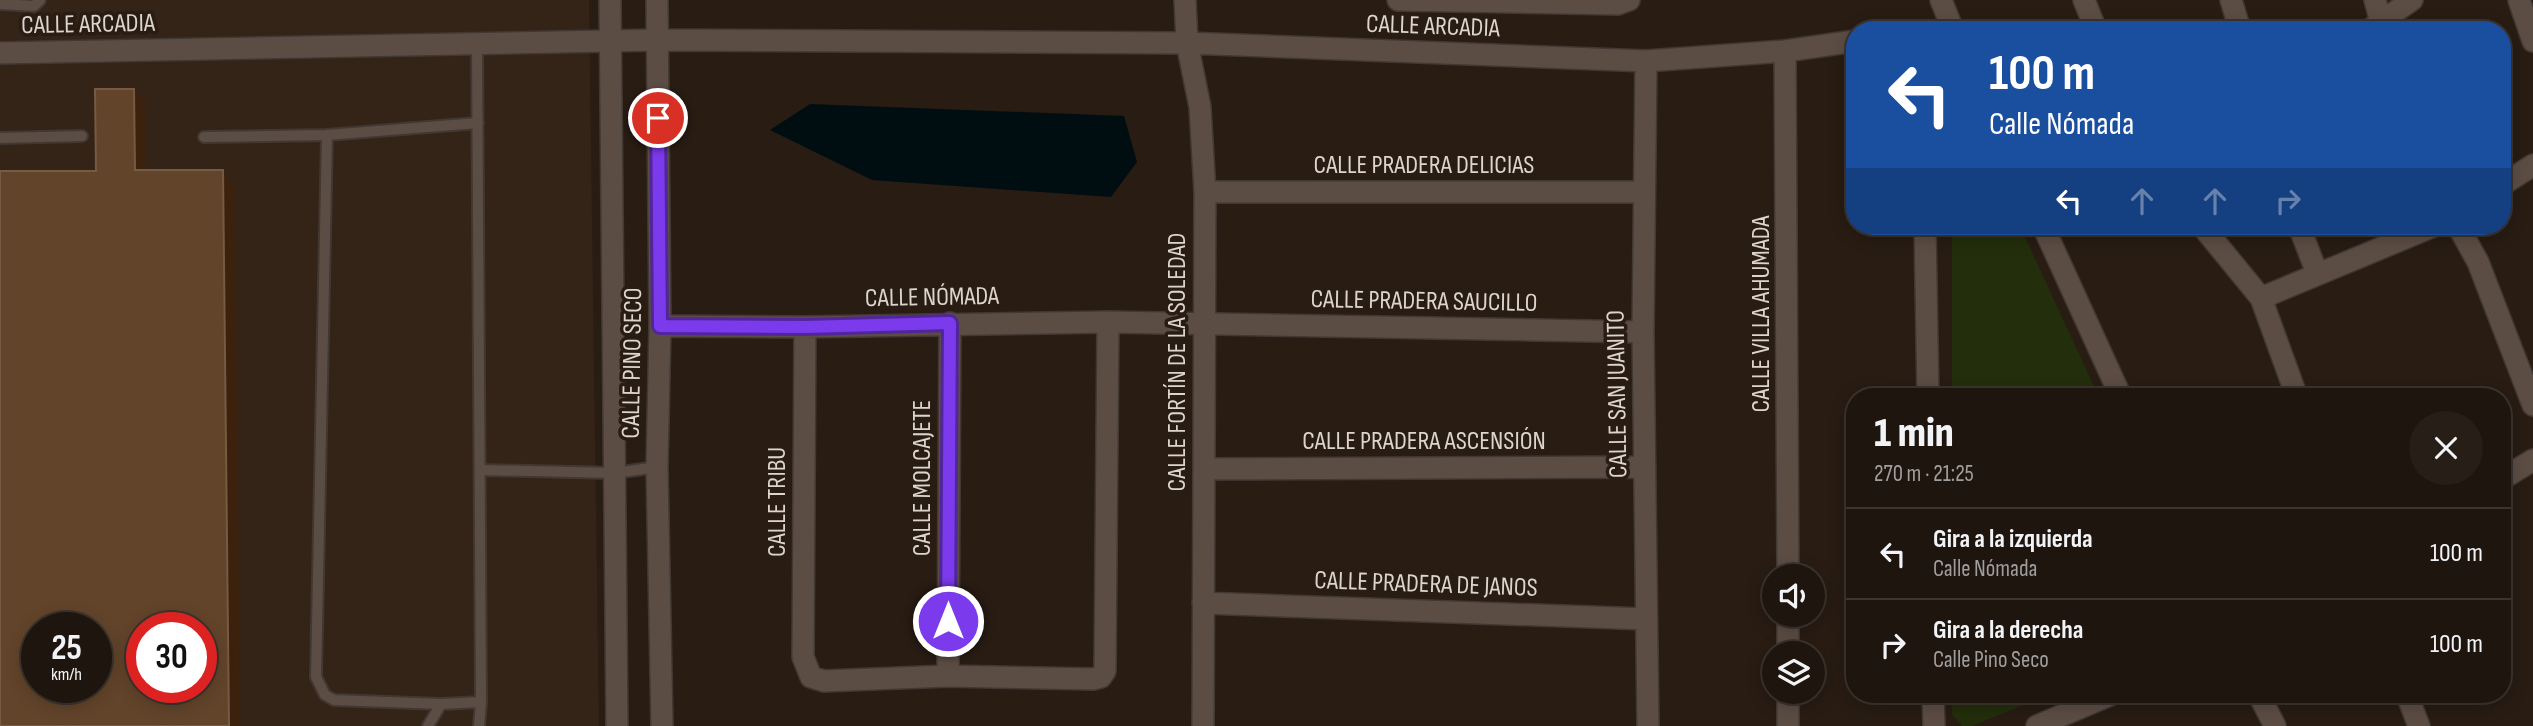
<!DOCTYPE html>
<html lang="es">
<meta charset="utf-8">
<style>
:root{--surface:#1e150e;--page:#261e17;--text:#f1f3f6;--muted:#a19f9e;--line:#3c342e}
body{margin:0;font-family:"Sofia Sans Condensed",sans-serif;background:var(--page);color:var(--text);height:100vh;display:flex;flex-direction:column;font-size:26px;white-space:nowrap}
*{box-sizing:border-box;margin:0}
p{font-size:23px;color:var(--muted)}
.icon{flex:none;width:38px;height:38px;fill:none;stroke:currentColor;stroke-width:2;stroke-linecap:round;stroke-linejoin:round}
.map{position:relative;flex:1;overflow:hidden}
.sheet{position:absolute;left:1846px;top:388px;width:665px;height:315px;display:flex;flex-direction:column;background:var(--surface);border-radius:28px;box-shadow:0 4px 18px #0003,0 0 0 2px var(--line)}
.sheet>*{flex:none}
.guide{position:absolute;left:1846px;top:21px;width:665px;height:214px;border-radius:28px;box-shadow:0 4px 18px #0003,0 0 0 2px var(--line);background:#1a4fa0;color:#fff;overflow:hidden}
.tools{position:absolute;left:1762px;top:564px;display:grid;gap:14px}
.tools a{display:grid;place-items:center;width:63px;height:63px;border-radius:50%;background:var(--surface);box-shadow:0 4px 18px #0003,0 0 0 2px var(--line);font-size:35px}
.speed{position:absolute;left:21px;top:612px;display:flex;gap:14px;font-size:35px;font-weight:700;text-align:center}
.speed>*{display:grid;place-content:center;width:91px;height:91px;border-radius:50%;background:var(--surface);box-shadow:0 4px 18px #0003,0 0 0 2px var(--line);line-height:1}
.speed small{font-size:18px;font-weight:400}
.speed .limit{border:10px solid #d22;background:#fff;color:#111}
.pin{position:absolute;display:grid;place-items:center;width:60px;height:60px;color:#fff;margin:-30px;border:4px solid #fff;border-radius:50%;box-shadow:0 2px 7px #0007}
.me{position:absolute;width:77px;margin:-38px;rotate:0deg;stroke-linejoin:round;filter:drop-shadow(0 0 5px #0008)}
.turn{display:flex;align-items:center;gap:24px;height:147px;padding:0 28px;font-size:32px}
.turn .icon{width:91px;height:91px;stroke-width:2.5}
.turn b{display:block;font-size:49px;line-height:60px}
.lanes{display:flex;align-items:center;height:66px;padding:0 28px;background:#0003;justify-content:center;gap:35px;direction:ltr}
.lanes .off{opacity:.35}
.round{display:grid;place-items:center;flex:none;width:74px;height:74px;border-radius:37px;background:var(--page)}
.head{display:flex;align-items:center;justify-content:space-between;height:119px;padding:0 28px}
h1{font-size:42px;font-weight:800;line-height:52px}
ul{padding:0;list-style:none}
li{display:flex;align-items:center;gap:21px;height:91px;padding:0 28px;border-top:2px solid var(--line)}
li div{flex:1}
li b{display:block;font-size:26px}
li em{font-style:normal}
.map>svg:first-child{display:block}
</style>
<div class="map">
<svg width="2533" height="726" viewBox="0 0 2533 726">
<rect width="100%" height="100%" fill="#281c13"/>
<!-- built -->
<path fill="#342317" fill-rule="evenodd" d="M 0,0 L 589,0 L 599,726 L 0,726 ZM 37,628 L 96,628 L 96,688 L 37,688 ZM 142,628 L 201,628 L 201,688 L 142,688 Z"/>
<!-- green -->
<path fill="#232e0c" d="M 1952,226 L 2020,226 L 2099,397 L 1952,397 Z
M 1952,695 L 2048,695 L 1972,726 L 1962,726 L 1952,715 Z"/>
<!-- water -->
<path fill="#000e12" d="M 810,104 L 1124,116 L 1137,162 L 1111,197 L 872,180 L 770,130 Z"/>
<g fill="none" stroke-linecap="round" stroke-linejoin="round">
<!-- service casing -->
<g stroke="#413733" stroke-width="14">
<path id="service" d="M 0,4 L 34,6 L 40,0
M 477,44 L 481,702 L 479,726
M 478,123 L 327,135 L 316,677 L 325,695 L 334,700 L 441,704 L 481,702
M 204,137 L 327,135
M 0,138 L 82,136
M 481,470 L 615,473 L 657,467
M 428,726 L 441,704"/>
</g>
<!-- minor casing -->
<g stroke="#413733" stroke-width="24">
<path id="minor" d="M 610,0 L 617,726
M 657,0 L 660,326 L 657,467 L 662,726
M 1185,0 L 1187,43 L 1200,107 L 1205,192 L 1203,726
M 1398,0 L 1618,4 L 1629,0
M 1941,0 L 1953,30
M 2084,0 L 2096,30
M 2231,0 L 2240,30
M 2375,0 L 2383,30
M 2519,0 L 2533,41
M 2369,30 L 2412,0
M 1785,51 L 1788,576
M 0,53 L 657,40 L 1187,43 L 1646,61 L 1785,51 L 1855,41
M 1646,61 L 1643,332 L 1648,726
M 2502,185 L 2533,165
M 1205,192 L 1644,192
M 1925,226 L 1928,397
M 2043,226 L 2121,397
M 2202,226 L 2261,298 L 2297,397
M 2299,226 L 2317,273
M 2458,226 L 2478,262 L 2533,405
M 2261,298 L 2434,226
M 660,326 L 805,327 L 1108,322 L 1643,332
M 805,327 L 803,657 L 811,677 L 824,681 L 948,676 L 1093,679 L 1101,677 L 1105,671 L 1108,322
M 1204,469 L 1645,467
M 1203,603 L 1646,619
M 1788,653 L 1788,614
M 948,676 L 950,323
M 1933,695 L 1934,726
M 2259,695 L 2275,726
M 2407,695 L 2419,726
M 1788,726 L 1788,691"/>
</g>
<!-- tertiary casing -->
<g stroke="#413733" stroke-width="24">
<path id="tertiary" d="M 2502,479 L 2533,460
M 2037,726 L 2110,695"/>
</g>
<!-- service -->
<use href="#service" stroke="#5c4d44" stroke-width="10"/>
<!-- minor -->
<use href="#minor" stroke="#5c4d44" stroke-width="21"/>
<!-- tertiary -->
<use href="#tertiary" stroke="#5c4d44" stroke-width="21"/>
</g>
<!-- shaded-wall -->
<path fill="#3c220d" d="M 134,89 L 146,105 L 146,186 L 135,170 Z
M 223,170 L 235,186 L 240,726 L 229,726 Z"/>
<!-- building -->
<path fill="#62442a" stroke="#755a44" stroke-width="2" fill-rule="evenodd" d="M 95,89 L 134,89 L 135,170 L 223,170 L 229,726 L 0,726 L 0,171 L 96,171 ZM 37,628 L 96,628 L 96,688 L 37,688 ZM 142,628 L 201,628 L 201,688 L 142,688 Z"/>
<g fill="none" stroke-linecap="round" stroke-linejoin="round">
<!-- route casing -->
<g stroke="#51269a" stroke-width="18">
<path id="route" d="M 658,118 L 660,326 L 805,327 L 950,323 L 948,621"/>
</g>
<!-- route -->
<use href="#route" stroke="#7c3aed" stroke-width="12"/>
</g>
<g text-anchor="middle" stroke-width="7" stroke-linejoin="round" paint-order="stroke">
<!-- street labels -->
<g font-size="26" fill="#ddd4ce" stroke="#281c13">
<text transform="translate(88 23) rotate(-1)" y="9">CALLE ARCADIA</text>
<text transform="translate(1433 25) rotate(2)" y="9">CALLE ARCADIA</text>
<text x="1424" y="173">CALLE PRADERA DELICIAS</text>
<text transform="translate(932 296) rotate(-1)" y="9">CALLE NÓMADA</text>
<text transform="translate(1424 300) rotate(1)" y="9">CALLE PRADERA SAUCILLO</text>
<text transform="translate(1760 314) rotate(-90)" y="9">CALLE VILLA AHUMADA</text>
<text transform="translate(1176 362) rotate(-90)" y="9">CALLE FORTÍN DE LA SOLEDAD</text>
<text transform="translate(631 363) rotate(-89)" y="9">CALLE PINO SECO</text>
<text transform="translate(1616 394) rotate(-91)" y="9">CALLE SAN JUANITO</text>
<text x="1424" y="449">CALLE PRADERA ASCENSIÓN</text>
<text transform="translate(921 478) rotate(-90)" y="9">CALLE MOLCAJETE</text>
<text transform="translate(776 502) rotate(-90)" y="9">CALLE TRIBU</text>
<text transform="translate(1426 583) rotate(2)" y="9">CALLE PRADERA DE JANOS</text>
</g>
</g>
</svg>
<div class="tools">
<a><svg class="icon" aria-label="sound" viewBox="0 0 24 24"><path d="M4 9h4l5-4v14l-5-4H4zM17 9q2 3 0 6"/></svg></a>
<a><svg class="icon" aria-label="layers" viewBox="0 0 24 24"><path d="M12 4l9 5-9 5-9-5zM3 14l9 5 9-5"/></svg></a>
</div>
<div class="speed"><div>25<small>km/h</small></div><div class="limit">30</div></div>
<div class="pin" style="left:658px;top:118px;background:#d93025"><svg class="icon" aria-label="arrive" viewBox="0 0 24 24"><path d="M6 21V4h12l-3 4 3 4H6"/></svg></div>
<svg class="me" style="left:948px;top:621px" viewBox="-20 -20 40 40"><circle r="17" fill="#7c3aed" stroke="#fff" stroke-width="3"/><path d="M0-11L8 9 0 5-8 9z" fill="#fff"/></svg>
<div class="guide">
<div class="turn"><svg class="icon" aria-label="left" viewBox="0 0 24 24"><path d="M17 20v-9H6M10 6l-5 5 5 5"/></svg><div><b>100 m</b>Calle Nómada</div></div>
<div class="lanes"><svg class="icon" aria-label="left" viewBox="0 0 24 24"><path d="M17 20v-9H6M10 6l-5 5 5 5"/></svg><svg class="icon off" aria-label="ahead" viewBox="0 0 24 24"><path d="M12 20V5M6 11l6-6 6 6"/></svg><svg class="icon off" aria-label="ahead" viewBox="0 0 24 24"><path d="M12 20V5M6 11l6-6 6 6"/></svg><svg class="icon off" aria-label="right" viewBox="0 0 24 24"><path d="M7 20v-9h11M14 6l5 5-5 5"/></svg></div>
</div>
<section class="sheet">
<div class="head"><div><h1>1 min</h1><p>270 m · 21:25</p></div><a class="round"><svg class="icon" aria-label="close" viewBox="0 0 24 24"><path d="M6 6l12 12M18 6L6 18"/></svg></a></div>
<ul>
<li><svg class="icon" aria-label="left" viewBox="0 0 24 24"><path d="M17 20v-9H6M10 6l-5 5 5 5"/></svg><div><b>Gira a la izquierda</b><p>Calle Nómada</p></div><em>100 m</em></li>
<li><svg class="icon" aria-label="right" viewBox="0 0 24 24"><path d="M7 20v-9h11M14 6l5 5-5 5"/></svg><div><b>Gira a la derecha</b><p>Calle Pino Seco</p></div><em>100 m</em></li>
</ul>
</section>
</div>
